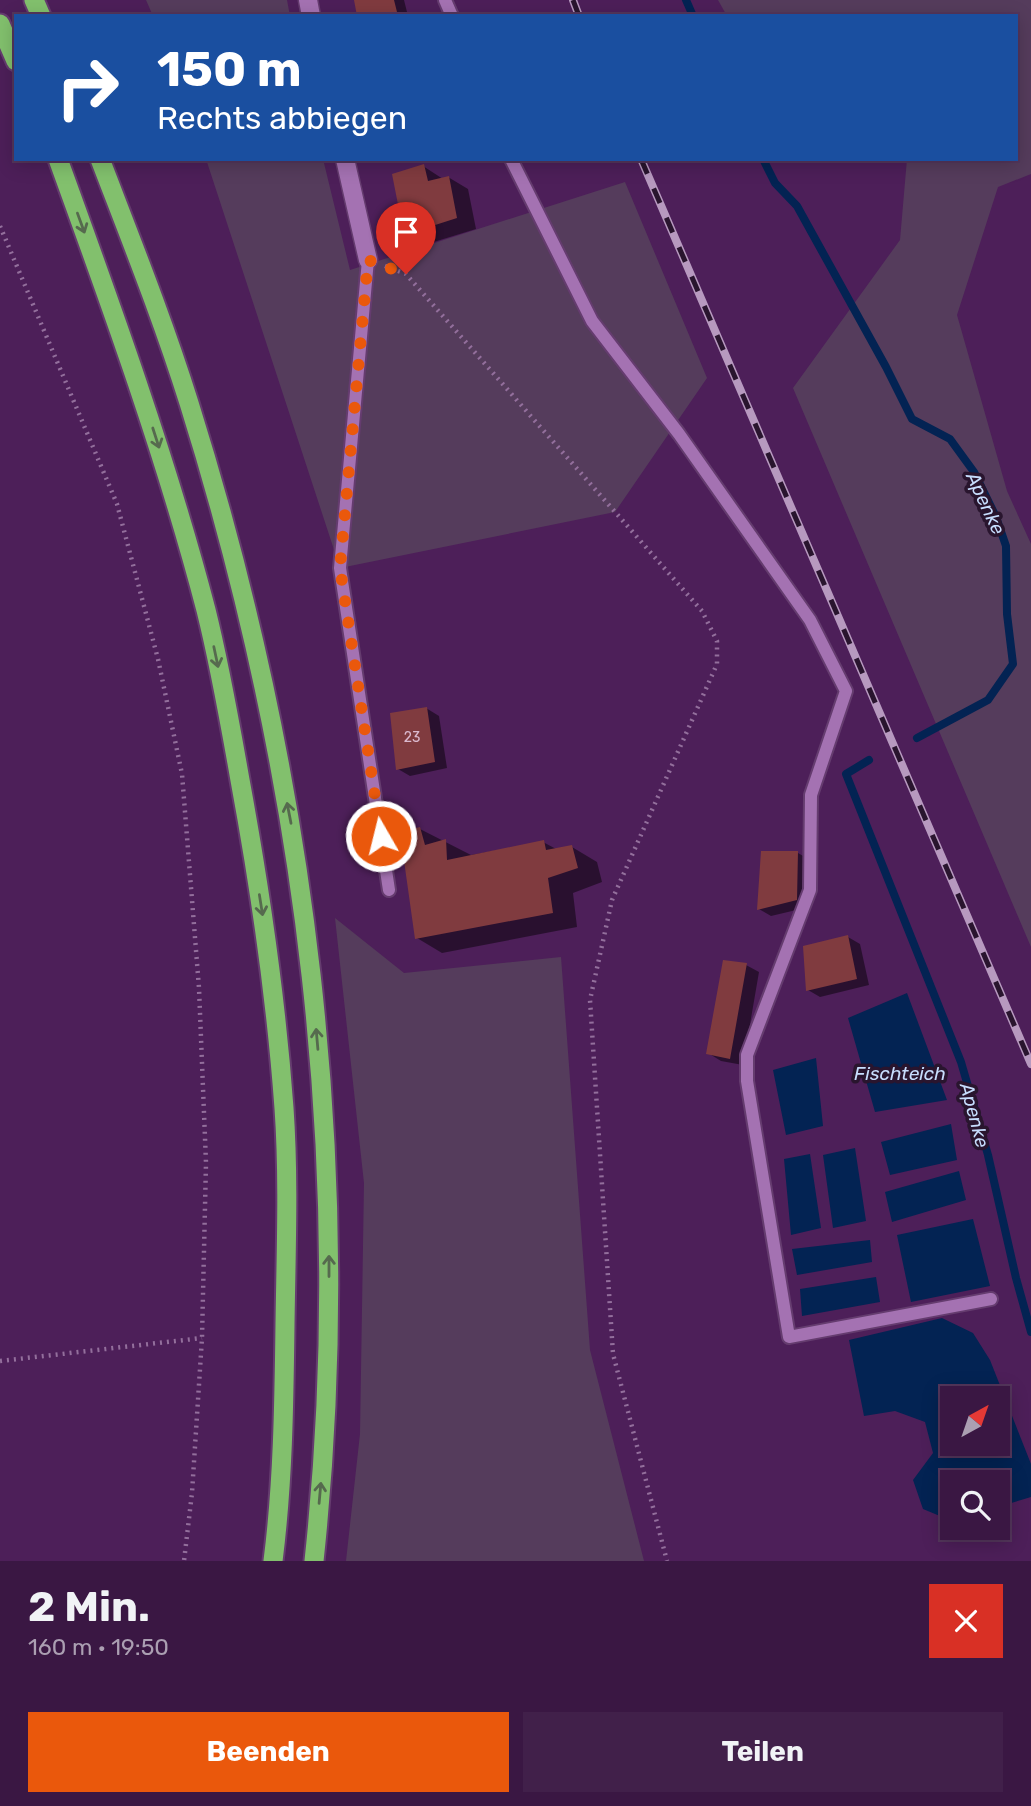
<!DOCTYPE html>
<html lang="de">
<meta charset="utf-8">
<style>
:root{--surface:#3a1743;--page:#41204a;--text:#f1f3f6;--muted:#ab9fb2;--line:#54365c;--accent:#ea580c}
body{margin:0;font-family:Rubik,sans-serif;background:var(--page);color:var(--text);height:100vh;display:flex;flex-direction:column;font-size:26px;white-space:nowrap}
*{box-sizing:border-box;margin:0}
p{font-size:23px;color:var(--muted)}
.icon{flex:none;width:38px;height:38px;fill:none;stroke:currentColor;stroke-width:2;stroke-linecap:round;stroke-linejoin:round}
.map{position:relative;height:1561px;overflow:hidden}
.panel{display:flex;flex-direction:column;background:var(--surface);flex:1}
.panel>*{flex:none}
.hud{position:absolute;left:14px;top:14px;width:1004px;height:147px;border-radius:0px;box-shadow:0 4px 18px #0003,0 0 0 2px var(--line);background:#1a4fa0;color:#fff;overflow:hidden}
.needle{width:46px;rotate:40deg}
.tools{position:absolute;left:940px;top:1386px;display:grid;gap:14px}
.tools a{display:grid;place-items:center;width:70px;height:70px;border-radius:0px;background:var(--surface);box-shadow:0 4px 18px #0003,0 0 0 2px var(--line);font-size:35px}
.pin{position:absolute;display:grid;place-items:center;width:60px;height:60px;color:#fff;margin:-72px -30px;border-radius:50% 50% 50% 0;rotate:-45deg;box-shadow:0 0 7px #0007}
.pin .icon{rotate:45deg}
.me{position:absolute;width:77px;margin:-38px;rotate:352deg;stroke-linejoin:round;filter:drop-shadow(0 0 5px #0008)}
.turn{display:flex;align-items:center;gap:24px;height:147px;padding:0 28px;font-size:32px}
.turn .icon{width:91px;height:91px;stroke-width:2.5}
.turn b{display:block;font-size:49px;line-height:60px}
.round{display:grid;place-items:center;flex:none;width:74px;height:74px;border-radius:0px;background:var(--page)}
.head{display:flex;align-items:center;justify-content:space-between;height:119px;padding:0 28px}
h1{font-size:42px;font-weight:700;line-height:52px}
.cta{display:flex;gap:14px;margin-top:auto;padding:14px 28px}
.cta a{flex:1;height:80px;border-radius:0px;background:var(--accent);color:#fff;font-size:28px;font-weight:700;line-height:80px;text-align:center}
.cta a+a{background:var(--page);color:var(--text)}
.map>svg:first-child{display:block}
</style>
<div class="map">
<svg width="1031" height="1561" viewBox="0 0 1031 1561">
<rect width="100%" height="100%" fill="#4d1f59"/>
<!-- green -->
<path fill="#553c5c" d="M 146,0 L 287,0 L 290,16 L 153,16 Z
M 718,0 L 1031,0 L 1031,174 L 998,187 L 957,315 L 1007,491 L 1031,544 L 1031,947 L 793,388 L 900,240 L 907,159 L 1017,159 L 1017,16 L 727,16 Z
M 206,159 L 323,159 L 350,270 L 625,182 L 707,378 L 615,512 L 340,568 Z
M 335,918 L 404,973 L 561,957 L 590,1350 L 644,1561 L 346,1561 L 360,1434 L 364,1183 Z"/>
<!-- water -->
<path fill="#032353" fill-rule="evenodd" d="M 907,993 L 947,1100 L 875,1112 L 848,1018 Z
M 816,1058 L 823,1126 L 786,1135 L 773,1070 Z
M 951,1124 L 957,1160 L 890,1175 L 881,1142 Z
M 855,1148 L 866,1221 L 833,1228 L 823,1155 Z
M 810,1154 L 821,1228 L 791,1235 L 784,1159 Z
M 959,1171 L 966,1200 L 892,1222 L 885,1192 Z
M 973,1219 L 990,1286 L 911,1302 L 897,1235 Z
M 870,1240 L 872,1262 L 797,1275 L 792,1249 Z
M 876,1277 L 880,1302 L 802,1316 L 800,1289 Z
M 942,1318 L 973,1333 L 990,1360 L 1031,1464 L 1031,1497 L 998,1507 L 998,1482 L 952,1482 L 952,1521 L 923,1509 L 913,1480 L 933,1453 L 925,1422 L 895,1411 L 864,1416 L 849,1340 ZM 952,1398 L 998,1398 L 998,1444 L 952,1444 Z"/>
<!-- shadow -->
<path fill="#0007" d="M 356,0 L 404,0 L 408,16 L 359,16 Z
M 423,166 L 443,179 L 448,177 L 468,189 L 476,229 L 424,245 L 405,234 Z
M 426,708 L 439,716 L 447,768 L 410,776 L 398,769 Z
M 420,829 L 471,855 L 543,842 L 558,850 L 572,847 L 597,862 L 602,882 L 573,893 L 577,927 L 442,953 L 417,938 Z
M 798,853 L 810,860 L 809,907 L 771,916 L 759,909 Z
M 848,937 L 860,944 L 869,985 L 820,997 L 808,990 Z
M 746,965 L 759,972 L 743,1065 L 721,1061 L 708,1053 Z"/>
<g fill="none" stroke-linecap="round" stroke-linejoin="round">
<!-- stream -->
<path stroke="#032353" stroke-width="8" d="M 686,0 L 693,16
M 763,159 L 775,183 L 797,206 L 886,367 L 912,419 L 950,439 L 974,472 L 996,517 L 1006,546 L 1007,614 L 1013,664 L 988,700 L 917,738
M 869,760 L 846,774 L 961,1062 L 988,1155 L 1016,1278 L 1031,1332"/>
</g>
<!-- building -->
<path fill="#803b3f" d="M 354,0 L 394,0 L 398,16 L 357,16 Z
M 424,164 L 428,181 L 449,176 L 457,218 L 404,235 L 392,174 Z
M 427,707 L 435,762 L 396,770 L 390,713 Z
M 420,827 L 425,845 L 446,839 L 447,860 L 544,840 L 546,850 L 572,845 L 578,868 L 548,878 L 553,913 L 415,939 L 400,832 Z
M 761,851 L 798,851 L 797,900 L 757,910 Z
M 848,935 L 857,979 L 806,991 L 803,946 Z
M 723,960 L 747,963 L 730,1059 L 706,1054 Z"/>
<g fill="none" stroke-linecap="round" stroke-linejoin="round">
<!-- service casing -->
<g stroke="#653c6f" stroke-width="16">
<path id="service" d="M 445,0 L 452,16
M 511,159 L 592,321 L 679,434 L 810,620 L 846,691 L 811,795 L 810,890 L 747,1055 L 747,1081 L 789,1337 L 991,1299
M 368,260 L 340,568 L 389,890"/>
</g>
<!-- minor casing -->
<g stroke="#653c6f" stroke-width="21">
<path id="minor" d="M 308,0 L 311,16
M 345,159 L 368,260"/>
</g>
<!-- trunk casing -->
<g stroke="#653c6f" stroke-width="23">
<path id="trunk" d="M 34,0 L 41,16
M 0,24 L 16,61
M 58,159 C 112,308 166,457 206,610 C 220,666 230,723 240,780 C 260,888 276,998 284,1108 C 289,1179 286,1252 285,1324 C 284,1403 283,1483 273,1561
M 100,159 C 131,240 163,320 189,403 C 306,776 356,1171 314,1561"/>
</g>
<!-- path -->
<path stroke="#936f9c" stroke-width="4.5" stroke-dasharray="2 5" stroke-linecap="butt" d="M 0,226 L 117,504 L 158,659 L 182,774 L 199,988 L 206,1163 L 202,1338 L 192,1493 L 184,1561
M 385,266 L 406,274 L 702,611 L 717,641 L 717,664 L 612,900 L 590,1000 L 613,1354 L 667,1561
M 0,1361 L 202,1338"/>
<!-- service -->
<use href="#service" stroke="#a472b2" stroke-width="12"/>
<!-- minor -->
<use href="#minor" stroke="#a472b2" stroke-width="18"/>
<!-- trunk -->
<use href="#trunk" stroke="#82c06d" stroke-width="19"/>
<!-- rail casing -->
<g stroke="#b799bf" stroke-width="8">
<path id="rail" d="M 573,0 L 579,16
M 641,159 L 1031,1064"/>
</g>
<!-- rail -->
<use href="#rail" stroke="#29152e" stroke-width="5" stroke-dasharray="16" stroke-linecap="butt"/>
</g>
<!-- one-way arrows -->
<defs><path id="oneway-shaft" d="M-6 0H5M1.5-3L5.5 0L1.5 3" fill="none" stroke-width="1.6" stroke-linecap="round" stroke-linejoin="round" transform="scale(1.75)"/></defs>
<g stroke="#566a4e">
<use href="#oneway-shaft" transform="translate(81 223) rotate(70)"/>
<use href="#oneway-shaft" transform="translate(156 438) rotate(72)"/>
<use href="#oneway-shaft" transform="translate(216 657) rotate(78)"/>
<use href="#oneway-shaft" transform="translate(289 813) rotate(-101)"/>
<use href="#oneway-shaft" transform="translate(261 905) rotate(81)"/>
<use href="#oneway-shaft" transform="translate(317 1039) rotate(-95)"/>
<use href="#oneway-shaft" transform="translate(329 1266) rotate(-90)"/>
<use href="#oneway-shaft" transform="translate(320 1493) rotate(-85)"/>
</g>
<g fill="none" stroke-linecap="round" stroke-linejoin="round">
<!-- route -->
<path stroke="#ea580c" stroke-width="12" stroke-dasharray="0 21.6" d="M 381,836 L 340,568 L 368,260 L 406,274"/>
</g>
<g text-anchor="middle" stroke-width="7" stroke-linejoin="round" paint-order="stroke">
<!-- number labels -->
<g font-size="14" fill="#dab9ce">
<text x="412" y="742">23</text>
</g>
<!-- water labels -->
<g font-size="19" font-style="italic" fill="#c7ddfd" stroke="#29152e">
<text transform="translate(986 503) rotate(65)" y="7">Apenke</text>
<text x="900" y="1080">Fischteich</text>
<text transform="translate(975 1115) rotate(75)" y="7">Apenke</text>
</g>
</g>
</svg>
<div class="tools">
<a><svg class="needle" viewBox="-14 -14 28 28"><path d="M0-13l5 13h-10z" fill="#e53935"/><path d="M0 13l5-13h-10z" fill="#ab9fb2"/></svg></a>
<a><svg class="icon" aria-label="search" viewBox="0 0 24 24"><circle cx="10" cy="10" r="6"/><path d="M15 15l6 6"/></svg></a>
</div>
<div class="pin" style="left:406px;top:274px;background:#d93025"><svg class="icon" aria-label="arrive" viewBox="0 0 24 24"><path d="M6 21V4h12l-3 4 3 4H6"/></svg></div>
<svg class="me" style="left:381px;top:836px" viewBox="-20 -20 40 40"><circle r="17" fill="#ea580c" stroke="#fff" stroke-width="3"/><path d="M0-11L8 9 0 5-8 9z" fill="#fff"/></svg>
<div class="hud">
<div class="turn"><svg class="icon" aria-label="right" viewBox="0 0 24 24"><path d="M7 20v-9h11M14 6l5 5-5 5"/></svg><div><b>150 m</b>Rechts abbiegen</div></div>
</div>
</div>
<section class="panel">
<div class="head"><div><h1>2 Min.</h1><p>160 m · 19:50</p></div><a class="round" style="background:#d93025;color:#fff"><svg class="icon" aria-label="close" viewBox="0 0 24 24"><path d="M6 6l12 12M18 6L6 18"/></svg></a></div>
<div class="cta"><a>Beenden</a><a>Teilen</a></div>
</section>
